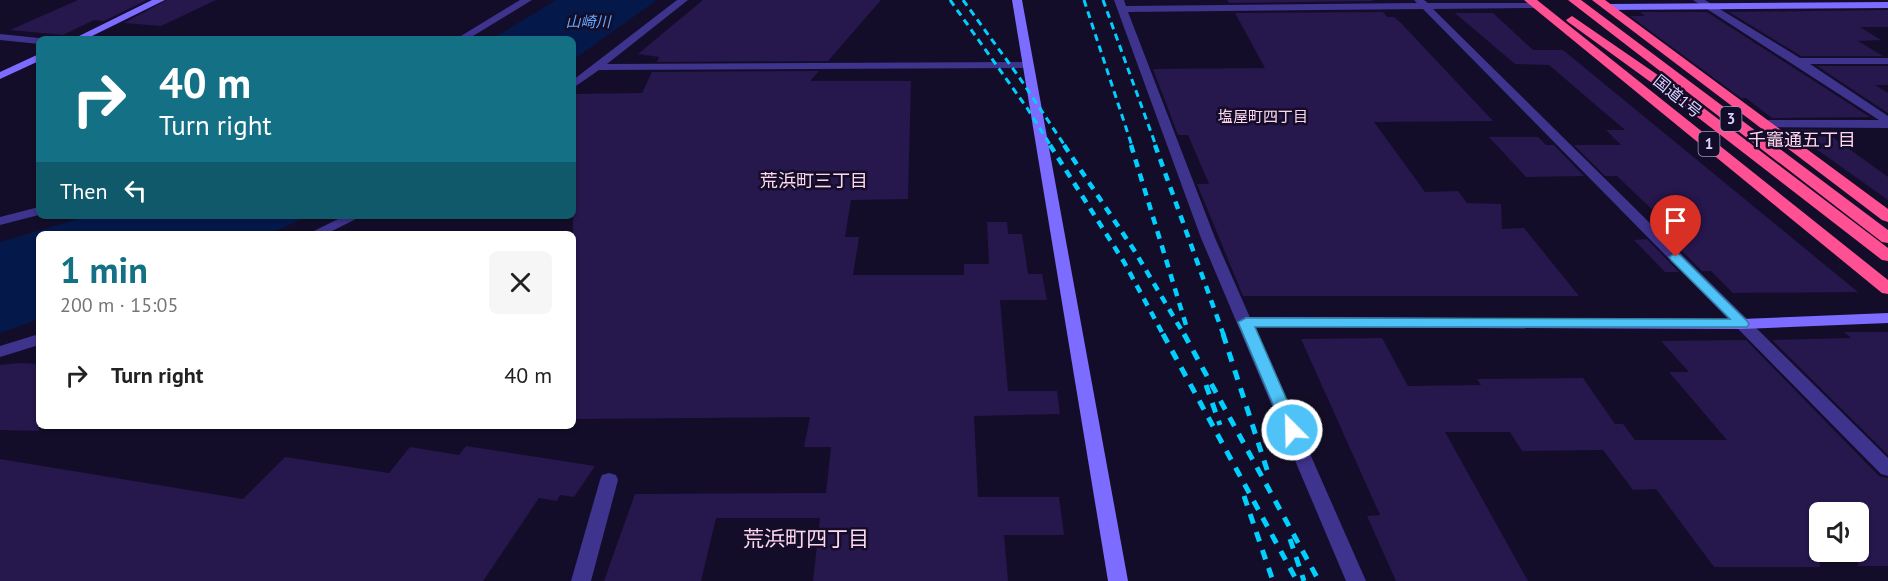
<!DOCTYPE html>
<meta charset="utf-8">
<style>
:root{--surface:#fff;--page:#f6f6f6;--text:#222;--muted:#767676;--accent:#137085}
body{margin:0;font-family:"PT Sans","Noto Sans JP",sans-serif;background:var(--page);color:var(--text);height:100vh;display:flex;flex-direction:column;font-size:22px;white-space:nowrap}
*{box-sizing:border-box;margin:0}
p{font-size:20px;color:var(--muted)}
.icon{flex:none;width:33px;height:33px;fill:none;stroke:currentColor;stroke-width:2;stroke-linecap:round;stroke-linejoin:round}
.map{position:relative;flex:1;overflow:hidden}
.panel{position:absolute;left:36px;top:231px;width:540px;height:198px;display:flex;flex-direction:column;background:var(--surface);border-radius:9px;box-shadow:0 2px 4px #0004}
.panel>*{flex:none}
.hud{position:absolute;left:36px;top:36px;width:540px;height:183px;border-radius:9px;box-shadow:0 2px 4px #0004;background:#137085;color:#fff;overflow:hidden}
.fabs{position:absolute;left:1809px;top:502px;display:grid;gap:12px}
.fabs a{display:grid;place-items:center;width:60px;height:60px;border-radius:9px;background:var(--surface);box-shadow:0 2px 4px #0004;font-size:30px}
.pin{position:absolute;display:grid;place-items:center;width:51px;height:51px;color:#fff;margin:-62px -26px;border-radius:50% 50% 50% 0;rotate:-45deg;box-shadow:0 0 6px #0007}
.pin .icon{rotate:45deg}
.me{position:absolute;width:66px;margin:-33px;rotate:337deg;stroke-linejoin:round;filter:drop-shadow(0 0 4px #0008)}
.turn{display:flex;align-items:center;gap:21px;height:126px;padding:0 24px;font-size:27px}
.turn .icon{width:78px;height:78px;stroke-width:2.5}
.turn b{display:block;font-size:42px;line-height:51px}
.then{display:flex;align-items:center;height:57px;padding:0 24px;background:#0003;gap:12px;font-size:22px}
.round{display:grid;place-items:center;flex:none;width:63px;height:63px;border-radius:9px;background:var(--page)}
.headline{display:flex;align-items:center;justify-content:space-between;height:102px;padding:0 24px}
h1{font-size:36px;font-weight:800;line-height:45px;color:var(--accent)}
ul{padding:0;list-style:none}
li{display:flex;align-items:center;gap:18px;height:84px;padding:0 24px}
li div{flex:1}
li b{display:block;font-size:22px}
li em{font-style:normal}
.map>svg:first-child{display:block}
</style>
<div class="map">
<svg width="1888" height="581" viewBox="0 0 1888 581">
<rect width="100%" height="100%" fill="#140d29"/>
<!-- water -->
<path fill="#04184a" d="M 556,0 L 657,0 L 573,60 L 573,39 L 492,39 Z
M 88,216 L 310,216 L 268,234 L 39,234 L 39,319 L 0,333 L 0,242 Z"/>
<!-- building -->
<path fill="#26174c" d="M 78,0 L 147,0 L 104,21 L 94,20 L 63,35 L 10,30 Z
M 167,0 L 216,0 L 161,26 L 124,23 Z
M 703,0 L 881,0 L 828,61 L 657,62 L 659,57 L 638,54 Z
M 1227,0 L 1372,0 L 1373,1 L 1229,3 Z
M 1888,10 L 1888,27 L 1860,27 L 1881,40 L 1858,41 L 1883,56 L 1801,56 L 1729,12 Z
M 1383,12 L 1387,17 L 1394,17 L 1401,23 L 1493,121 L 1374,122 L 1425,192 L 1458,191 L 1467,203 L 1501,204 L 1502,229 L 1524,228 L 1579,296 L 1243,296 L 1197,184 L 1209,184 L 1188,135 L 1178,135 L 1153,69 L 1265,68 L 1235,13 Z
M 1640,12 L 1707,12 L 1870,117 L 1772,118 L 1746,98 L 1741,98 L 1630,16 L 1645,16 Z
M 1455,13 L 1493,13 L 1533,50 L 1563,50 L 1858,292 L 1733,293 L 1711,271 L 1702,271 L 1670,239 L 1683,239 L 1617,176 L 1605,176 L 1574,145 L 1621,145 L 1606,130 L 1625,130 L 1549,65 L 1515,64 Z
M 1817,66 L 1888,66 L 1888,85 L 1875,85 L 1888,93 L 1888,113 Z
M 819,71 L 810,81 L 911,81 L 908,199 L 851,200 L 845,237 L 859,237 L 853,275 L 964,275 L 964,264 L 989,264 L 987,222 L 1007,222 L 1008,234 L 1022,234 L 1028,274 L 1042,274 L 1047,300 L 1000,300 L 1008,391 L 1057,391 L 1060,414 L 974,416 L 978,497 L 1059,497 L 1064,535 L 1004,535 L 1008,581 L 813,581 L 820,518 L 716,518 L 701,581 L 604,581 L 635,494 L 826,493 L 831,447 L 804,447 L 810,417 L 573,419 L 573,94 L 642,93 L 652,72 Z
M 1788,129 L 1823,130 L 1888,177 L 1888,200 Z
M 1489,137 L 1538,137 L 1546,145 L 1554,145 L 1584,176 L 1526,177 Z
M 1647,239 L 1679,272 L 1665,272 L 1634,240 Z
M 1844,332 L 1888,332 L 1888,455 L 1772,340 L 1851,338 Z
M 1382,338 L 1408,386 L 1481,385 L 1477,379 L 1583,378 L 1615,424 L 1623,424 L 1635,440 L 1727,440 L 1669,372 L 1689,372 L 1661,341 L 1746,340 L 1879,476 L 1888,478 L 1888,566 L 1858,566 L 1858,513 L 1820,513 L 1820,567 L 1714,567 L 1656,489 L 1633,490 L 1603,450 L 1522,451 L 1510,432 L 1445,432 L 1528,581 L 1396,581 L 1367,516 L 1380,515 L 1301,339 Z
M 19,363 L 39,364 L 39,431 L 0,430 L 0,365 Z
M 466,446 L 595,466 L 574,497 L 560,495 L 557,501 L 539,498 L 483,581 L 0,581 L 0,459 L 243,499 L 285,457 L 389,473 L 410,447 L 459,455 Z"/>
<g fill="none" stroke-linecap="round" stroke-linejoin="round">
<!-- street -->
<path fill="#3e338d" fill-rule="evenodd" d="M 520,0 L 532,0 L 468,39 L 456,39 Z
M 677,0 L 688,0 L 607,64 L 1027,62 L 1032,65 L 1027,68 L 599,70 L 573,88 L 573,80 Z
M 1114,0 L 1124,0 L 1126,6 L 1417,3 L 1414,0 L 1424,0 L 1428,3 L 1539,3 L 1539,7 L 1536,8 L 1433,9 L 1888,458 L 1888,476 L 1881,474 L 1423,9 L 1128,12 L 1215,238 L 1366,581 L 1346,581 L 1201,238 Z
M 1693,0 L 1705,0 L 1800,58 L 1888,58 L 1888,64 L 1810,64 L 1888,116 L 1888,128 L 1759,127 L 1757,124 L 1763,120 L 1879,120 Z
M 0,34 L 39,38 L 43,39 L 39,39 L 39,44 L 0,40 Z
M 39,207 L 39,215 L 0,225 L 0,217 Z
M 344,216 L 362,216 L 326,234 L 308,234 Z
M 39,334 L 39,345 L 0,357 L 0,346 Z
M 609,473 L 616,475 L 618,480 L 591,581 L 571,581 L 600,480 L 602,475 Z"/>
<!-- secondary -->
<path fill="#7c6cff" fill-rule="evenodd" d="M 152,0 L 165,0 L 86,39 L 73,39 Z
M 1012,0 L 1022,0 L 1128,581 L 1108,581 Z
M 1888,2 L 1888,8 L 1608,10 L 1603,7 L 1608,4 Z
M 39,54 L 39,61 L 0,79 L 0,72 Z
M 1888,313 L 1888,323 L 1742,329 L 1246,327 L 1238,322 L 1246,317 L 1742,319 Z"/>
<!-- highway -->
<path fill="#ff5094" fill-rule="evenodd" d="M 1524,0 L 1537,0 L 1888,280 L 1888,294 L 1882,293 Z
M 1568,0 L 1581,0 L 1888,230 L 1888,243 L 1882,242 Z
M 1592,0 L 1605,0 L 1888,209 L 1888,222 L 1882,220 Z
M 1572,16 L 1684,93 L 1888,248 L 1888,261 L 1882,260 L 1674,99 L 1568,22 L 1566,20 Z"/>
<!-- rail-far2 -->
<path stroke="#01d0ff" stroke-width="3" stroke-dasharray="7 5" stroke-linecap="butt" d="M 950,0 L 1027,108 L 1051,146
M 963,0 L 1019,77 L 1065,146
M 1084,0 L 1132,146
M 1103,0 L 1156,146"/>
<!-- rail-far1 -->
<path stroke="#01d0ff" stroke-width="4.5" stroke-dasharray="8 7" stroke-linecap="butt" d="M 1050,145 L 1124,262 L 1164,336
M 1064,145 L 1134,250 L 1185,336
M 1131,145 L 1186,325
M 1155,145 L 1224,336"/>
<!-- rail -->
<path stroke="#01d0ff" stroke-width="5" stroke-dasharray="10 9" stroke-linecap="butt" d="M 1163,334 L 1297,581
M 1184,334 L 1319,581
M 1223,334 L 1269,476
M 1206,385 L 1220,425
M 1244,496 L 1273,581
M 1290,539 L 1304,581"/>
</g>
<!-- route -->
<path fill="#4fc3f7" stroke="#337fa1" stroke-width="1.5" d="M 1676,253 L 1680,255 L 1747,321 L 1749,324 L 1747,327 L 1255,327 L 1300,430 L 1297,434 L 1286,434 L 1284,430 L 1238,322 L 1246,318 L 1730,319 L 1671,260 L 1669,257 Z"/>
<g text-anchor="middle" stroke-width="5" stroke-linejoin="round" paint-order="stroke">
<!-- far-water labels -->
<g font-size="15" font-style="italic" fill="#63a9ff" stroke="#140d29">
<text x="588" y="27">山崎川</text>
</g>
<!-- far-neighbourhood labels -->
<g font-size="15" fill="#ffd7ed" stroke="#140d29">
<text x="1263" y="122">塩屋町四丁目</text>
</g>
<!-- shield labels -->
<g fill="#140d29" stroke="#a199bf" stroke-width="1.5">
<rect x="1720.5" y="107" width="21" height="24" rx="4.5"/>
<rect x="1698.5" y="132" width="21" height="24" rx="4.5"/>
</g>
<g font-size="15" font-weight="bold" fill="#ddd5ff">
<text x="1731" y="124">3</text>
<text x="1709" y="149">1</text>
</g>
<!-- street labels -->
<g font-size="16" fill="#ddd5ff" stroke="#140d29">
<text transform="translate(1678 96) rotate(39)" y="6">国道1号</text>
</g>
<!-- neighbourhood labels -->
<g font-size="18" fill="#ffd7ed" stroke="#140d29">
<text x="1802" y="146">千竈通五丁目</text>
<text x="814" y="187">荒浜町三丁目</text>
</g>
<!-- near-neighbourhood labels -->
<g font-size="21" fill="#ffd7ed" stroke="#140d29">
<text x="806" y="546">荒浜町四丁目</text>
</g>
</g>
</svg>
<div class="fabs">
<a><svg class="icon" aria-label="sound" viewBox="0 0 24 24"><path d="M4 9h4l5-4v14l-5-4H4zM17 9q2 3 0 6"/></svg></a>
</div>
<div class="pin" style="left:1676px;top:257px;background:#d93025"><svg class="icon" aria-label="arrive" viewBox="0 0 24 24"><path d="M6 21V4h12l-3 4 3 4H6"/></svg></div>
<svg class="me" style="left:1292px;top:430px" viewBox="-20 -20 40 40"><circle r="17" fill="#4fc3f7" stroke="#fff" stroke-width="3"/><path d="M0-11L8 9 0 5-8 9z" fill="#fff"/></svg>
<div class="hud">
<div class="turn"><svg class="icon" aria-label="right" viewBox="0 0 24 24"><path d="M7 20v-9h11M14 6l5 5-5 5"/></svg><div><b>40 m</b>Turn right</div></div>
<div class="then">Then<svg class="icon" aria-label="left" viewBox="0 0 24 24"><path d="M17 20v-9H6M10 6l-5 5 5 5"/></svg></div>
</div>
<section class="panel">
<div class="headline"><div><h1>1 min</h1><p>200 m · 15:05</p></div><a class="round"><svg class="icon" aria-label="close" viewBox="0 0 24 24"><path d="M6 6l12 12M18 6L6 18"/></svg></a></div>
<ul>
<li><svg class="icon" aria-label="right" viewBox="0 0 24 24"><path d="M7 20v-9h11M14 6l5 5-5 5"/></svg><div><b>Turn right</b></div><em>40 m</em></li>
</ul>
</section>
</div>
